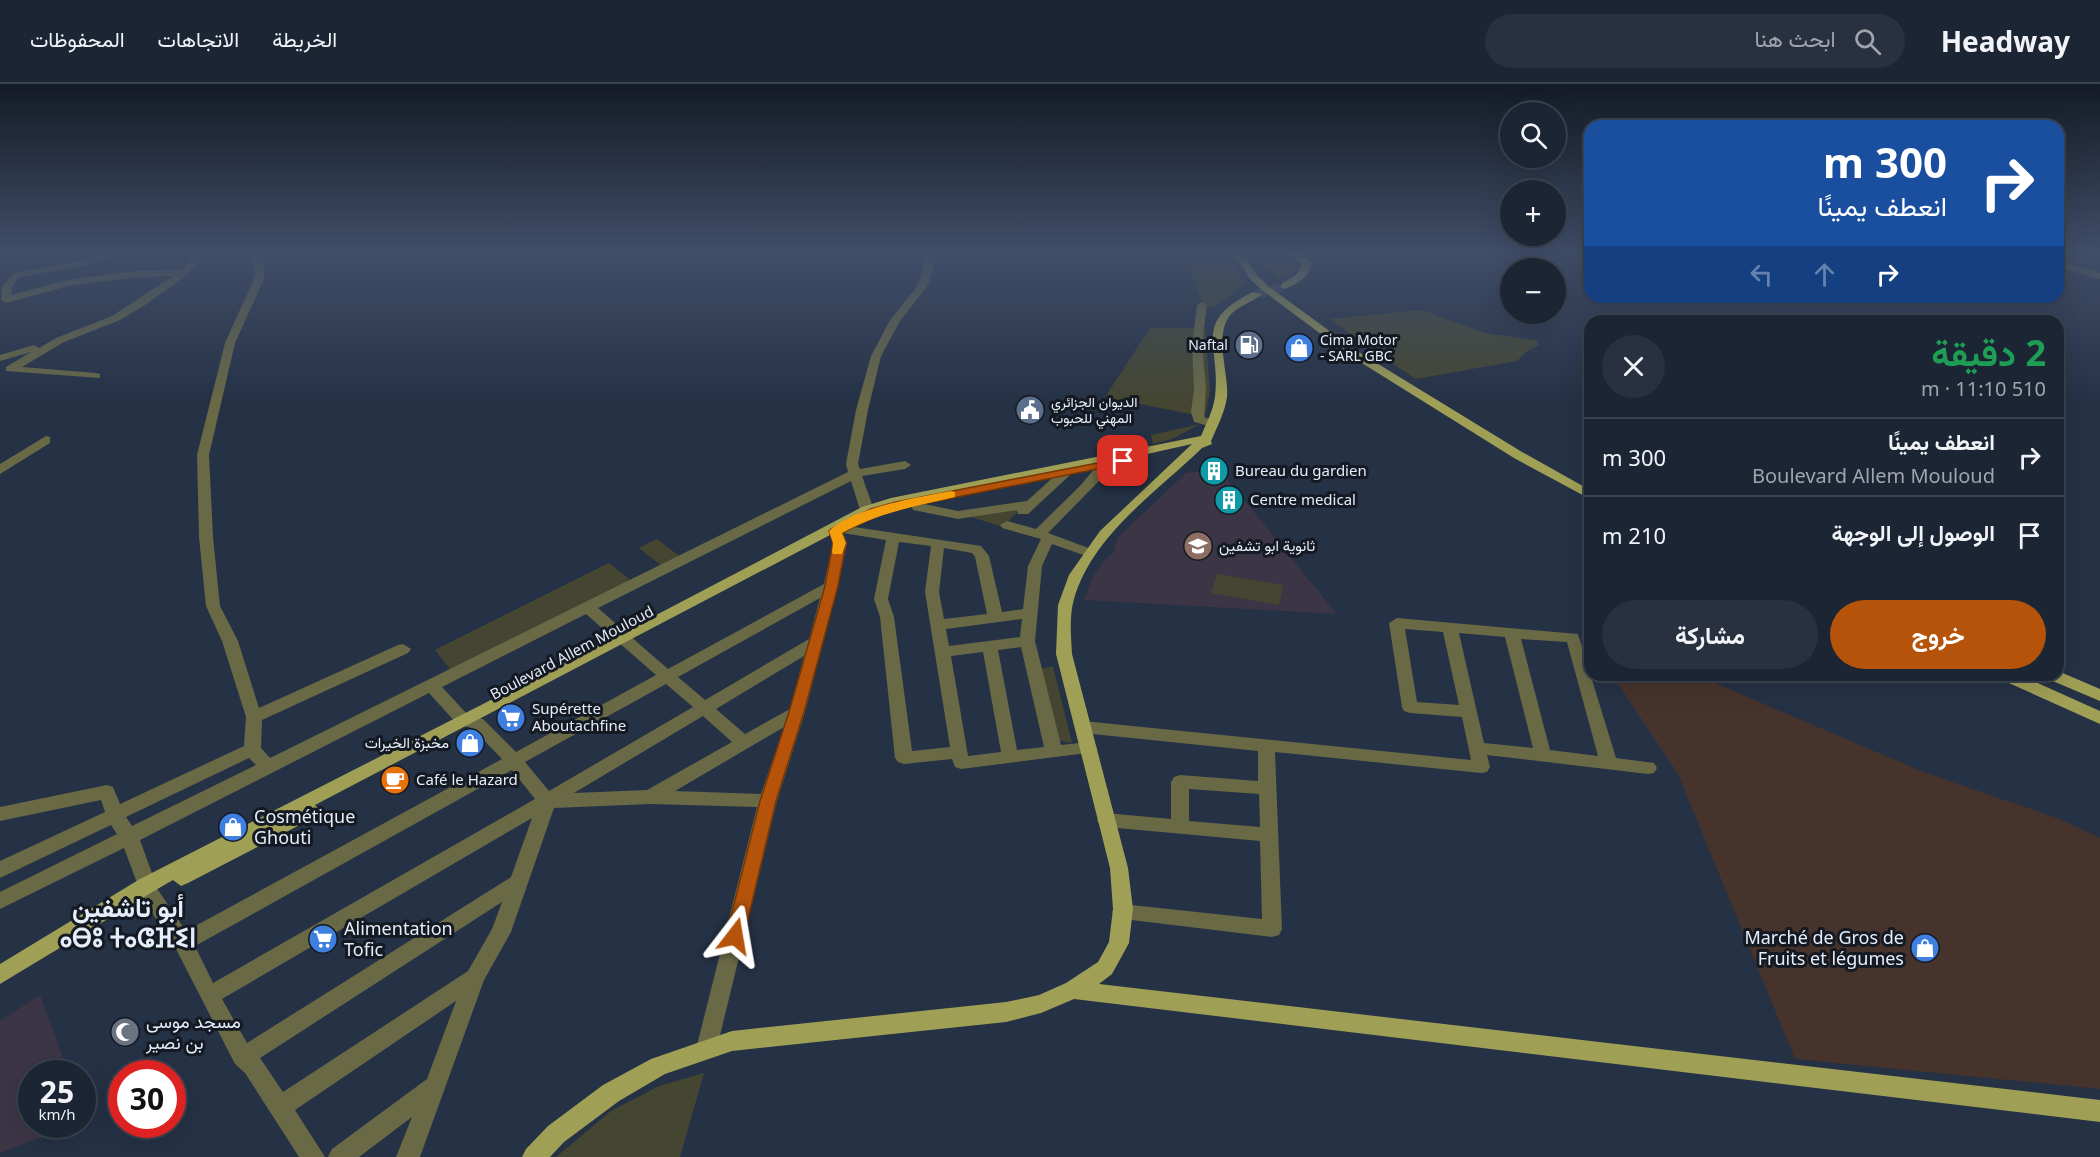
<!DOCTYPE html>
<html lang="ar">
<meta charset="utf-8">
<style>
:root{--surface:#1c2534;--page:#293140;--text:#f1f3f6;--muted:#a0a5ac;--line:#3a424f;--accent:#b45309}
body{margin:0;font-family:"Noto Sans",Vazirmatn,"Noto Sans Tifinagh",sans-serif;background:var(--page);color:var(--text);direction:rtl;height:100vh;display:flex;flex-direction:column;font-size:22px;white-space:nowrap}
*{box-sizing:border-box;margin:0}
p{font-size:20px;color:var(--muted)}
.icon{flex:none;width:33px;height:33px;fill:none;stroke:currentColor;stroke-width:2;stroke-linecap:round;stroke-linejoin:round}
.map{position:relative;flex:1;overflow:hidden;direction:ltr}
.side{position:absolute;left:1584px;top:231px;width:480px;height:366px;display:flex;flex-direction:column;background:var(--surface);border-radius:18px;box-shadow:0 6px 24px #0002,0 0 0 2px var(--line);direction:rtl}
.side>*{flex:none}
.hud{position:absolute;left:1584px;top:36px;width:480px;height:183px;border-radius:18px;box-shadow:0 6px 24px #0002,0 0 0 2px var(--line);direction:rtl;background:#1a4fa0;color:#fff;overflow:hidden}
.controls{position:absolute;left:1500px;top:18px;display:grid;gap:12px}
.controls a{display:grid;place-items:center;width:66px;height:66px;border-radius:50%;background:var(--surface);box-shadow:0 6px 24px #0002,0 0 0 2px var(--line);font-size:30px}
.speed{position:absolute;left:18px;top:976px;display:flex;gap:12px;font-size:30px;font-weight:700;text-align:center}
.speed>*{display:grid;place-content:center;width:78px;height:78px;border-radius:50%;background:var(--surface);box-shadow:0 6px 24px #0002,0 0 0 2px var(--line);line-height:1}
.speed small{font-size:15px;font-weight:400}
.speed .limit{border:9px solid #d22;background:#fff;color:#111}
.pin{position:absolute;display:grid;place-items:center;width:51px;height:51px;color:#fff;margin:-26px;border-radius:12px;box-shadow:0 3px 9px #0006}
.me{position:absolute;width:66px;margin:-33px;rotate:14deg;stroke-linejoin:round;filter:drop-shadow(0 0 4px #0008)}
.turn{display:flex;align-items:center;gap:21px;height:126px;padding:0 18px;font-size:27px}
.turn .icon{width:78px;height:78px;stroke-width:2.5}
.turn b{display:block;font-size:42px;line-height:51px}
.lanes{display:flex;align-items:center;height:57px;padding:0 18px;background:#0003;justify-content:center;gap:30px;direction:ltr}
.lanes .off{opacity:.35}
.round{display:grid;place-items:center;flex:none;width:63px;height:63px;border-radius:32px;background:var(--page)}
.summary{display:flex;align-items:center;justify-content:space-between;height:102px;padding:0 18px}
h1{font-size:36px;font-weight:700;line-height:45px;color:#1e9e55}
.button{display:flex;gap:12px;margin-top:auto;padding:12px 18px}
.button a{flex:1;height:69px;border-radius:36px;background:var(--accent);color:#fff;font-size:24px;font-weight:700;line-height:69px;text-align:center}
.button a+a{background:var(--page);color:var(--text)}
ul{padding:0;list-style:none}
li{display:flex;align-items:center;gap:18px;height:78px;padding:0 18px;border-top:2px solid var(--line)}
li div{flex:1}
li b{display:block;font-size:22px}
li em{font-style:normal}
header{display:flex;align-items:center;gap:36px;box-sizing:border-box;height:84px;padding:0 30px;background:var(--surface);border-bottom:2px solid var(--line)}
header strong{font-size:28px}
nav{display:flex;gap:33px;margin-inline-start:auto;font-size:21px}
.search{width:420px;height:54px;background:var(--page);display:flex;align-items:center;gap:15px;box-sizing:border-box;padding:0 21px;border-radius:33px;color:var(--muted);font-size:22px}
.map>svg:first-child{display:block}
</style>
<header>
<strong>Headway</strong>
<div class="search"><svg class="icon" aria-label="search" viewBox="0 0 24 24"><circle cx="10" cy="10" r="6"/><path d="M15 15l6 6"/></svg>ابحث هنا</div>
<nav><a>الخريطة</a><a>الاتجاهات</a><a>المحفوظات</a></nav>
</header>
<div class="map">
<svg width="2100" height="1073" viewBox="0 0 2100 1073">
<rect width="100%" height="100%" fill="#253145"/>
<!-- commercial -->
<path fill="#46332c" d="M 1612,591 L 1696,591 L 1926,689 L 2060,735 L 2100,754 L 2100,1005 L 1795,975 L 1678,690 Z"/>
<!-- education -->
<path fill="#3c3545" d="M 1219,385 L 1337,530 L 1084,516 L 1093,492 L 1104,476 L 1113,469 L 1117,454 L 1186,389 Z
M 40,911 L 69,990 L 32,990 L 32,1041 L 64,1041 L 63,1045 L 0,1069 L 0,937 Z"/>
<!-- green -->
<path fill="#444631" d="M 1185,167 L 1225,167 L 1243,198 L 1239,205 L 1214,223 C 1211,223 1208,223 1205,222 C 1201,220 1188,175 1185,167 Z
M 1265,167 L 1288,171 L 1296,180 L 1295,188 L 1278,196 L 1253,171 Z
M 1422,226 L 1485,249 L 1536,256 L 1539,261 L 1526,268 L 1517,277 L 1416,295 L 1365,262 L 1330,235 Z
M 1150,244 L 1205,244 L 1210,307 L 1205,333 L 1105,313 Z
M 1200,340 L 1172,355 L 1153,360 L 1151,351 Z
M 1021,424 L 1003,443 L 968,432 Z
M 657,455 L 682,474 L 663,483 L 639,464 Z
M 609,479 L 634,499 L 453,589 L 435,566 Z
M 1217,490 L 1283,501 L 1279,521 L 1211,509 Z
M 1053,582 L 1072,659 L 1057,656 L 1040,585 Z
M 704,989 L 680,1073 L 556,1073 L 611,1027 L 659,1002 Z"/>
<!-- building -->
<path fill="#b59c8a" d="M 1236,409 L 1243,420 L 1222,422 L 1216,411 Z"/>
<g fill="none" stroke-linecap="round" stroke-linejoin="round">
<!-- major-tunnel -->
<path stroke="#424d60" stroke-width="10" stroke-dasharray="10 5" stroke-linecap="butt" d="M 1257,210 L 1284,202"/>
<!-- minor -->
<path fill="#696946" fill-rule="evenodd" d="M 111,167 L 125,167 L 88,181 L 19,193 L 12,203 L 11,211 L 71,195 L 138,187 L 181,186 L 199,167 L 208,167 L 187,191 L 145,221 L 120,236 L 64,258 L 22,283 L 96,289 L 100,290 L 100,294 L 6,287 L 6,283 L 31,268 L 0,277 L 0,271 L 34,261 L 39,264 L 56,254 L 112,232 L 173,192 L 138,193 L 72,201 L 6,219 L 1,216 L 2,203 L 13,189 L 86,176 Z
M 251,167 L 261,167 L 265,186 L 263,197 L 235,259 L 209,371 L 213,453 L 220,522 L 238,557 L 259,624 L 398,561 L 403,560 L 411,565 L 408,569 L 262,636 L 261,664 L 270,674 L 848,388 L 846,380 L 856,326 L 871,272 L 890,236 L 918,201 L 928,167 L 938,167 L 928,201 L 900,237 L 881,272 L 868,326 L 858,380 L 860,385 L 905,377 L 911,381 L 905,385 L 862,392 L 874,426 L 872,429 L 862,429 L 860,426 L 851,397 L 598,524 L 668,585 L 824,500 L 833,459 L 829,448 L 841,441 L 981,462 L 989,472 L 1002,528 L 1023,525 L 1028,482 L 1041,455 L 1002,444 L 1000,441 L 1007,437 L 1036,445 L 1080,402 L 1100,378 L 1108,378 L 1110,381 L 1098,398 L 1048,449 L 1094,466 L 1096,469 L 1089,473 L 1052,460 L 1042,482 L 1035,557 L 1061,661 L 1089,658 L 1095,660 L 1097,664 L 1095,668 L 961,685 L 955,683 L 952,675 L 904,680 L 898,678 L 895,674 L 880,533 L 874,515 L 886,456 L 843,449 L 847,459 L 838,502 L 805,628 L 777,717 L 715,972 L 707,975 L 699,972 L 696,965 L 757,723 L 650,720 L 554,724 L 511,848 L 484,896 L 420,1073 L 396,1073 L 412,1033 L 359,1073 L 328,1073 L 332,1065 L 427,995 L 456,917 L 295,1026 L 325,1073 L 299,1073 L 245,989 L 235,980 L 176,865 L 143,815 L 124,764 L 0,825 L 0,808 L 117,750 L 111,741 L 0,794 L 0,777 L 105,728 L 101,716 L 0,737 L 0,723 L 107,701 L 113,703 L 120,720 L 244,662 L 246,633 L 222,557 L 206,522 L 199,453 L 197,371 L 225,259 L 253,197 L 255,186 ZM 899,458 L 931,462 L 925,508 L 950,663 L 912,667 L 894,533 L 888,515 ZM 944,464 L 972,469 L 975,473 L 987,530 L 944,535 L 939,508 ZM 820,514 L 809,555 L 705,616 L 678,593 ZM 586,530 L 656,591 L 516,668 L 483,635 L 468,631 L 442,603 ZM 1022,535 L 1020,553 L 949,562 L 946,545 ZM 1021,563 L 1044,663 L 1017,666 L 998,566 ZM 983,568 L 1001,668 L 968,672 L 951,572 ZM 804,572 L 790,625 L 745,650 L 716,625 ZM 666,600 L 693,623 L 549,707 L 525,678 ZM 429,609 L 457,640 L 472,644 L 502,675 L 186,847 L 158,806 L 140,756 ZM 703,632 L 732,658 L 647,706 L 574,709 ZM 784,643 L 761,710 L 675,707 ZM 249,674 L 256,681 L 132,742 L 126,733 ZM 512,686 L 535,715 L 213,899 L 195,862 ZM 532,734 L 511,793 L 247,959 L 222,915 ZM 502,818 L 492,845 L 468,887 L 283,1008 L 260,974 Z
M 2058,177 L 2100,189 L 2100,195 L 2058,183 Z
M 1202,218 L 1207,221 L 1202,260 L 1206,305 L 1204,333 L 1219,339 L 1213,343 L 1194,338 L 1191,328 L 1194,305 L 1192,260 L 1197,221 Z
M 46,352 L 50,353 L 50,359 L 0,390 L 0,380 Z
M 1065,385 L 1069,386 L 1071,389 L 1069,392 L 1028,430 L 1018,430 L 1017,426 L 958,435 L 913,426 L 910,417 L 917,413 L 922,414 L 924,420 L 958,427 L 1027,417 L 1061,386 Z
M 1397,534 L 1578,550 L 1616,674 L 1654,679 L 1657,684 L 1654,689 L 1648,690 L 1487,671 L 1490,683 L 1487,688 L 1481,689 L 1275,668 L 1282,845 L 1279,851 L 1272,853 L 1115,834 L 1112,828 L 1115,822 L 1122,820 L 1262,835 L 1260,757 L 1106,743 L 1100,741 L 1097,736 L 1100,731 L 1106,729 L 1171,735 L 1171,698 L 1174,693 L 1180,691 L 1258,697 L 1258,667 L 1083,649 L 1077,647 L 1075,643 L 1077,639 L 1083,637 L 1471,676 L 1462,633 L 1410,629 L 1404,627 L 1402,623 L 1389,539 ZM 1405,545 L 1443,548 L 1459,621 L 1417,618 ZM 1459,549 L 1505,553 L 1533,664 L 1484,659 ZM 1521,555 L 1567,558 L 1598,672 L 1550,666 ZM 1189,705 L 1259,710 L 1260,743 L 1189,737 Z"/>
<!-- major -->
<path fill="#a09f56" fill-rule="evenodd" d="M 1232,167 L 1241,167 L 1257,191 L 1268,202 L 1357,267 L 1522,368 L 1590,406 L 1590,415 L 1514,374 L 1349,271 L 1262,206 L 1250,195 Z
M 1285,167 L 1296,167 L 1312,179 C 1308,194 1298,200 1284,205 L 1281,204 L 1281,200 L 1296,191 L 1302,180 Z
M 1253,208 L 1262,210 C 1253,218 1240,221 1231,230 C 1213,251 1229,288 1227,313 C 1225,328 1217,343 1211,357 L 1212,360 L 1202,364 C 1156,409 1093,450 1074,515 C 1069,532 1071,552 1072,570 L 1128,784 L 1133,825 L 1129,859 L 1112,890 L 1099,900 L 2100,1016 L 2100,1038 L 1074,915 L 1041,929 L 1006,938 L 732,967 L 665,990 L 619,1017 L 564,1058 L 550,1073 L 522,1073 L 526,1065 L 548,1042 L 603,1001 L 651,975 L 732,947 L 1006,918 L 1039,911 L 1066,899 L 1098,878 L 1109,858 L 1113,825 L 1110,784 L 1056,570 L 1058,521 L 1069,491 L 1100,447 L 1192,360 L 1062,389 L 894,421 L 872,429 L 315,721 L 320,727 L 317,732 L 188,799 L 181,802 L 173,796 L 154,807 L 0,900 L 0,880 L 140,795 L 618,551 L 862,423 L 891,414 L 1201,352 C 1206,340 1213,327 1215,313 C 1221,260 1191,238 1253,208 Z
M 2058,587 L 2100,605 L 2100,617 L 2048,595 L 2046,591 L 2058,591 Z
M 1998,591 L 2020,591 L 2100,627 L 2100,640 L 2000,595 Z"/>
</g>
<!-- sky -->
<linearGradient id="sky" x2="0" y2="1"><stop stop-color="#141b26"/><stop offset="0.53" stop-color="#404e68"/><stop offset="1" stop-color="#404e68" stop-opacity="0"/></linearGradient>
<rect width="2100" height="318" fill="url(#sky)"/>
<!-- route -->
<path fill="#b45309" stroke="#753606" stroke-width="1.5" d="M 1123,374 L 1127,375 L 1127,379 L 897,425 L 880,430 L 842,449 L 846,459 L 838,502 L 804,628 L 776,717 L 744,852 L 742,858 L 735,860 L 729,858 L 726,852 L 760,717 L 789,628 L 825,502 L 833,459 L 829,447 L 831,445 L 871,425 L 896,418 Z"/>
<!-- slow -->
<path fill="#f59e0b" d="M 951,407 L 955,408 L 955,413 C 916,422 878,429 842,449 L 846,459 L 842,470 L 833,470 L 832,468 L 833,459 L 829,447 C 852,424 919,413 951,407 Z"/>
<!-- icons -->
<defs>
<g id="fuel-disc" transform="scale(1.5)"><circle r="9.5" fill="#5c6f8a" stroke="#141922"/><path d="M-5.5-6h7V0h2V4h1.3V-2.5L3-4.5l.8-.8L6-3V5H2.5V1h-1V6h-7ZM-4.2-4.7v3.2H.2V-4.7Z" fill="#fff"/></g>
<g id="shop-disc" transform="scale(1.5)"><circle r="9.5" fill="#3f7fe0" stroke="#141922"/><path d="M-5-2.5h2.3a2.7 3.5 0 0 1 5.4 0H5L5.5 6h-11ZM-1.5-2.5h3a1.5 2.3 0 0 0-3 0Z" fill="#fff"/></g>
<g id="civic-disc" transform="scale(1.5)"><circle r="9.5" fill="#5c6f8a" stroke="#141922"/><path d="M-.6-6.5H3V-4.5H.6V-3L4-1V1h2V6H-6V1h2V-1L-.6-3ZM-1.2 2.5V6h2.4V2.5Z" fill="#fff"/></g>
<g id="building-disc" transform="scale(1.5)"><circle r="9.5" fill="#0f9aa8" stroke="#141922"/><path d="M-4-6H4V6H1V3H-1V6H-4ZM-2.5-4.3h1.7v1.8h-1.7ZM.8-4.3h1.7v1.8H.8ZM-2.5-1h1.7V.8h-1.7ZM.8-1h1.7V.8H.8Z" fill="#fff"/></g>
<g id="school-disc" transform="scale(1.5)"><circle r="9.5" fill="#8d6e63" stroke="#141922"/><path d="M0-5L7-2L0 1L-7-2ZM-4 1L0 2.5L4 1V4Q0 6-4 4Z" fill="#fff"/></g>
<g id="supermarket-disc" transform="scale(1.5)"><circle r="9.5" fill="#3f7fe0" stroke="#141922"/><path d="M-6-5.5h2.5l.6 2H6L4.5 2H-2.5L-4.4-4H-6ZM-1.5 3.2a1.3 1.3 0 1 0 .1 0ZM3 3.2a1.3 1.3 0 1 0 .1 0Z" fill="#fff"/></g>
<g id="cafe-disc" transform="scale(1.5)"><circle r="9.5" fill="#e8710a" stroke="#141922"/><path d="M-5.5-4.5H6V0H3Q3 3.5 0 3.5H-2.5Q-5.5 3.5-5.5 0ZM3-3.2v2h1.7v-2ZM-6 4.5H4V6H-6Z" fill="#fff"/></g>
<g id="mosque-disc" transform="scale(1.5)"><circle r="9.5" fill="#6b7280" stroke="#141922"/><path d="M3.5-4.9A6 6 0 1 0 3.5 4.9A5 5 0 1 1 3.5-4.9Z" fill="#fff"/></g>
</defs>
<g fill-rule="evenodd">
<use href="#fuel-disc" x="1249" y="261"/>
<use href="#shop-disc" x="1299" y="264"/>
<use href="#civic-disc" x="1030" y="326"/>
<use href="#building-disc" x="1214" y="387"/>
<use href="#building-disc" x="1229" y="416"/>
<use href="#school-disc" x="1198" y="462"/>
<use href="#supermarket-disc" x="511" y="634"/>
<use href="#shop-disc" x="470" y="659"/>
<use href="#cafe-disc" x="395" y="696"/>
<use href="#shop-disc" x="233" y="743"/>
<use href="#supermarket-disc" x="323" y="855"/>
<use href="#shop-disc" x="1925" y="864"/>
<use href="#mosque-disc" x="125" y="948"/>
</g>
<g text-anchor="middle" stroke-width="6" stroke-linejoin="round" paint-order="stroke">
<!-- far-poi labels -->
<g font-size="14" fill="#e5edfa" stroke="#141922" text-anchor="start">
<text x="1320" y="261">Cima Motor<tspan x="1320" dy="16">- SARL GBC</tspan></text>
<text x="1228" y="266" text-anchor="end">Naftal</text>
<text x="1051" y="323">الديوان الجزائري<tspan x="1051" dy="16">المهني للحبوب</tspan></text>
</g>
<!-- poi labels -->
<g font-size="15" fill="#e5edfa" stroke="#141922" text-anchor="start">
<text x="1235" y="392">Bureau du gardien</text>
<text x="1250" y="421">Centre medical</text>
<text x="1219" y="467">ثانوية ابو تشفين</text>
<text x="532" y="630">Supérette<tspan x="532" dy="17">Aboutachfine</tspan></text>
<text x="449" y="664" text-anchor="end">مخبزة الخيرات</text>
<text x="416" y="701">Café le Hazard</text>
</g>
<!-- street labels -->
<g font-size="15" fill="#e5edfa" stroke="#141922">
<text transform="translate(572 569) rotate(-28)" y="5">Boulevard Allem Mouloud</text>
</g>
<!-- near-poi labels -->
<g font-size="18" fill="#e5edfa" stroke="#141922" text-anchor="start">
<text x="254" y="739">Cosmétique<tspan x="254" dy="21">Ghouti</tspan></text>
<text x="344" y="851">Alimentation<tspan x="344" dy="21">Tofic</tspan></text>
<text x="1904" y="860" text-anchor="end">Marché de Gros de<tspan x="1904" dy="21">Fruits et légumes</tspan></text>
<text x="146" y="944">مسجد موسى<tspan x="146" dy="21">بن نصير</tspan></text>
</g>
<!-- near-district labels -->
<g font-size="26" font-weight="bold" fill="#e5edfa" stroke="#141922">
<text x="128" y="833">أبو تاشفين<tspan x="128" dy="30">ⴰⴱⵓ ⵜⴰⵛⴼⵉⵏ</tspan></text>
</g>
</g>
</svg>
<div class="controls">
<a><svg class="icon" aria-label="search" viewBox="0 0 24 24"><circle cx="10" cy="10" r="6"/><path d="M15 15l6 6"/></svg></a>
<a>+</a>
<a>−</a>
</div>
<div class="speed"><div>25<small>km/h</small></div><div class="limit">30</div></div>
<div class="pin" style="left:1123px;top:377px;background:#d93025"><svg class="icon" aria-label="arrive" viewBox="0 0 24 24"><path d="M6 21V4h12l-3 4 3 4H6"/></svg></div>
<svg class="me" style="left:735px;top:852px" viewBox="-20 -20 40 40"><path d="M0-17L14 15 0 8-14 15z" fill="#b45309" stroke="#fff" stroke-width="4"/></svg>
<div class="hud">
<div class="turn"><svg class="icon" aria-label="right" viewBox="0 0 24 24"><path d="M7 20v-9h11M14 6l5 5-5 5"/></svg><div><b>300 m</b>انعطف يمينًا</div></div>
<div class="lanes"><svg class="icon off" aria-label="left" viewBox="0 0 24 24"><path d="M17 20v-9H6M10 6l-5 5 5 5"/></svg><svg class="icon off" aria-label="ahead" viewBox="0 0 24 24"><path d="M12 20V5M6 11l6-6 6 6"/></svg><svg class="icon" aria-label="right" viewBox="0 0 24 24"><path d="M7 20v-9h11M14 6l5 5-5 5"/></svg></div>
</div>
<section class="side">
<div class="summary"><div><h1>2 دقيقة</h1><p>510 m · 11:10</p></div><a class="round"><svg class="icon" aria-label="close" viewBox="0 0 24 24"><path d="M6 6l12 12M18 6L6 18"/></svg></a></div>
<ul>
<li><svg class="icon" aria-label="right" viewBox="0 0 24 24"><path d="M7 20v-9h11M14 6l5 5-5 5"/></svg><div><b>انعطف يمينًا</b><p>Boulevard Allem Mouloud</p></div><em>300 m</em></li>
<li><svg class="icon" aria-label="arrive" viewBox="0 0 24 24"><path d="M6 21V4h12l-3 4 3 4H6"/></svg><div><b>الوصول إلى الوجهة</b></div><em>210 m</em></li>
</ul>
<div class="button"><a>خروج</a><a>مشاركة</a></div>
</section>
</div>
